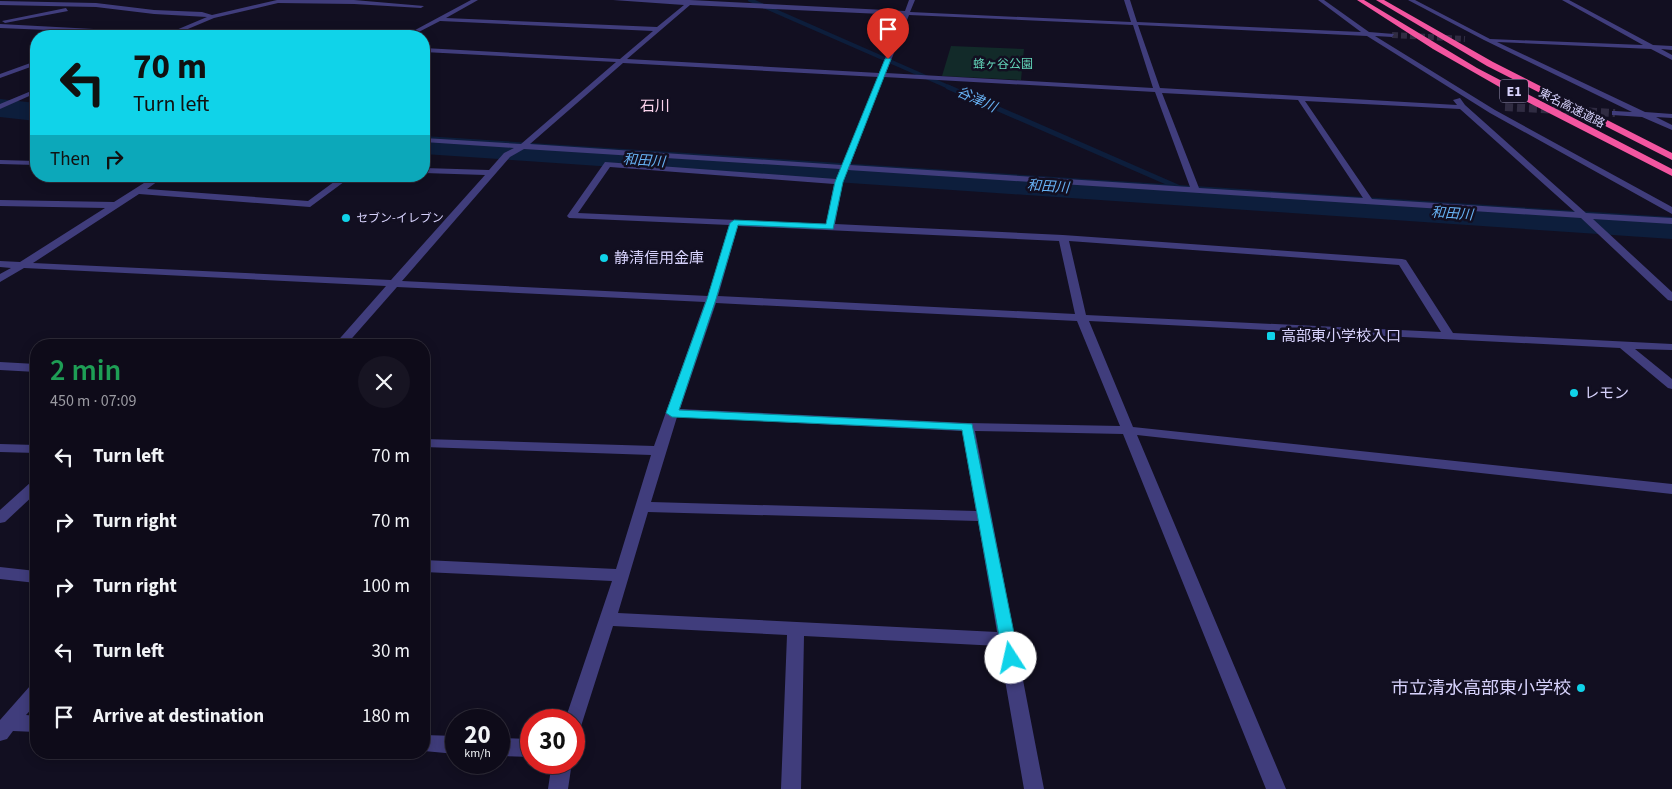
<!DOCTYPE html>
<meta charset="utf-8">
<style>
:root{--surface:#0e0b19;--page:#171422;--text:#f1f3f6;--muted:#9b9ba2;--line:#2e2b38}
body{margin:0;font-family:"Source Sans 3","Noto Sans JP",sans-serif;background:var(--page);color:var(--text);height:100vh;display:flex;flex-direction:column;font-size:19px;white-space:nowrap}
*{box-sizing:border-box;margin:0}
p{font-size:16px;color:var(--muted)}
.icon{flex:none;width:28px;height:28px;fill:none;stroke:currentColor;stroke-width:2;stroke-linecap:round;stroke-linejoin:round}
.map{position:relative;flex:1;overflow:hidden}
.drawer{position:absolute;left:30px;top:339px;width:400px;height:420px;display:flex;flex-direction:column;background:var(--surface);border-radius:20px;box-shadow:0 2px 12px #0003,0 0 0 1px var(--line)}
.drawer>*{flex:none}
.banner{position:absolute;left:30px;top:30px;width:400px;height:152px;border-radius:20px;box-shadow:0 2px 12px #0003,0 0 0 1px var(--line);background:#10d3e9;color:#111;overflow:hidden}
.speed{position:absolute;left:445px;top:709px;display:flex;gap:10px;font-size:25px;font-weight:700;text-align:center}
.speed>*{display:grid;place-content:center;width:65px;height:65px;border-radius:50%;background:var(--surface);box-shadow:0 2px 12px #0003,0 0 0 1px var(--line);line-height:1}
.speed small{font-size:12px;font-weight:400}
.speed .limit{border:8px solid #d22;background:#fff;color:#111}
.pin{position:absolute;display:grid;place-items:center;width:42px;height:42px;color:#fff;margin:-51px -21px;border-radius:50% 50% 50% 0;rotate:-45deg;box-shadow:0 0 5px #0007}
.pin .icon{rotate:45deg}
.me{position:absolute;width:55px;margin:-28px;rotate:350deg;stroke-linejoin:round;filter:drop-shadow(0 0 4px #0008)}
.turn{display:flex;align-items:center;gap:18px;height:105px;padding:0 20px;font-size:22px}
.turn .icon{width:65px;height:65px;stroke-width:2.5}
.turn b{display:block;font-size:35px;line-height:42px}
.then{display:flex;align-items:center;height:48px;padding:0 20px;background:#0003;gap:10px;font-size:19px}
.round{display:grid;place-items:center;flex:none;width:52px;height:52px;border-radius:26px;background:var(--page)}
.headline{display:flex;align-items:center;justify-content:space-between;height:85px;padding:0 20px}
h1{font-size:30px;font-weight:600;line-height:38px;color:#1e9e55}
ul{padding:0;list-style:none}
li{display:flex;align-items:center;gap:15px;height:65px;padding:0 20px}
li div{flex:1}
li b{display:block;font-size:19px}
li em{font-style:normal}
.map>svg:first-child{display:block}
</style>
<div class="map">
<svg width="1672" height="789" viewBox="0 0 1672 789">
<rect width="100%" height="100%" fill="#120f21"/>
<!-- green -->
<path fill="#122a29" d="M 951,46 L 1024,49 L 1021,80 L 942,76 Z"/>
<g fill="none" stroke-linecap="round" stroke-linejoin="round">
<!-- stream-far1 -->
<path stroke="#0d1e3c" stroke-width="4" d="M 750,0 L 951,88"/>
<!-- stream -->
<path stroke="#0d1e3c" stroke-width="5" d="M 948,87 L 1203,198"/>
<!-- river -->
<path fill="#0d1e3c" fill-rule="evenodd" d="M 0,99 L 36,103 L 36,121 L 0,117 Z
M 424,136 L 1672,217 L 1672,239 L 424,154 Z"/>
<!-- minor-tunnel-far1 -->
<path stroke="#302c42" stroke-width="6" stroke-dasharray="6 3" stroke-linecap="butt" d="M 1392,35 L 1465,39"/>
<!-- minor-tunnel -->
<path stroke="#302c42" stroke-width="8" stroke-dasharray="8 4" stroke-linecap="butt" d="M 1505,107 L 1615,113"/>
<!-- minor -->
<path fill="#403d7c" fill-rule="evenodd" d="M 277,0 L 354,0 L 424,6 L 421,8 L 354,4 L 278,3 L 214,18 L 176,34 L 190,36 L 0,28 L 0,24 L 169,33 L 207,17 L 154,14 L 96,7 L 0,5 L 0,1 L 96,3 L 154,10 L 202,12 L 212,15 Z
M 471,0 L 478,0 L 446,18 L 657,27 L 684,5 L 613,0 L 690,0 L 905,11 L 909,0 L 915,0 L 910,12 L 1131,22 L 1124,0 L 1130,0 L 1137,22 L 1361,32 L 1318,0 L 1324,0 L 1369,32 L 1394,34 L 1392,37 L 1375,36 L 1495,110 L 1672,207 L 1672,214 L 1490,113 L 1367,36 L 1138,25 L 1160,88 L 1457,105 L 1453,100 L 1460,98 L 1465,105 L 1586,213 L 1672,218 L 1672,224 L 1593,219 L 1672,292 L 1672,301 L 1668,300 L 1581,218 L 848,170 L 843,182 L 835,224 L 1063,235 L 1402,259 L 1406,260 L 1453,333 L 1672,344 L 1672,350 L 1635,349 L 1672,379 L 1672,389 L 1668,388 L 1620,348 L 1089,321 L 1133,427 L 1672,484 L 1672,494 L 1137,435 L 1286,789 L 1266,789 L 1123,434 L 975,431 L 1044,789 L 1024,789 L 999,646 L 804,636 L 801,789 L 781,789 L 787,635 L 613,626 L 583,720 L 581,726 L 574,728 L 574,720 L 565,720 L 612,581 L 424,572 L 424,560 L 616,569 L 651,455 L 424,447 L 424,439 L 654,446 L 705,302 L 397,287 L 346,345 L 334,345 L 386,286 L 24,268 L 0,282 L 0,274 L 11,268 L 0,267 L 0,261 L 20,262 L 105,208 L 0,206 L 0,200 L 114,202 L 155,176 L 165,176 L 147,189 L 308,201 L 342,176 L 352,176 L 310,207 L 139,194 L 33,263 L 391,280 L 485,175 L 424,173 L 424,168 L 489,170 L 504,153 L 514,148 L 424,142 L 424,138 L 521,144 L 616,62 L 424,52 L 424,48 L 620,59 L 653,31 L 440,21 L 411,36 L 404,36 ZM 690,5 L 903,15 L 879,73 L 627,59 ZM 909,15 L 1133,25 L 1153,88 L 886,73 ZM 623,63 L 878,77 L 842,165 L 530,144 ZM 884,77 L 1155,92 L 1190,187 L 850,165 ZM 1162,93 L 1298,100 L 1363,198 L 1199,188 ZM 1305,101 L 1460,109 L 1575,212 L 1372,199 ZM 524,149 L 840,169 L 836,179 L 605,162 L 567,216 L 569,218 L 729,225 L 708,296 L 402,281 L 510,157 ZM 610,167 L 834,184 L 826,224 L 578,213 ZM 738,226 L 1059,241 L 1075,314 L 718,296 ZM 1069,241 L 1399,265 L 1441,332 L 1086,315 ZM 716,303 L 1077,321 L 1120,426 L 968,423 L 680,409 ZM 677,417 L 962,431 L 976,511 L 651,502 ZM 648,512 L 978,521 L 997,632 L 618,613 Z
M 1408,0 L 1415,0 L 1490,39 L 1643,45 L 1562,0 L 1569,0 L 1653,45 L 1672,46 L 1672,50 L 1661,49 L 1672,55 L 1672,60 L 1651,49 L 1497,42 L 1645,112 L 1672,114 L 1672,118 L 1656,117 L 1672,125 L 1672,130 L 1642,117 L 1612,115 L 1612,111 L 1615,111 L 1632,112 L 1484,40 Z
M 66,8 L 68,11 L 5,23 L 2,21 Z
M 36,61 L 36,65 L 0,78 L 0,74 Z
M 36,89 L 36,93 L 0,109 L 0,104 Z
M 0,160 L 36,161 L 36,165 L 0,164 Z
M 0,362 L 36,364 L 36,372 L 0,370 Z
M 0,444 L 36,445 L 36,453 L 0,452 Z
M 36,480 L 36,493 L 5,522 L 0,523 L 0,510 L 31,482 Z
M 0,567 L 36,571 L 36,583 L 0,579 Z
M 36,683 L 36,704 L 26,715 L 36,716 L 36,732 L 13,731 L 7,739 L 0,741 L 0,720 L 30,686 Z
M 424,735 L 456,736 L 456,754 L 424,751 Z
M 499,738 L 531,739 L 531,757 L 499,756 Z
M 552,762 L 572,762 L 568,789 L 548,789 Z"/>
<!-- highway -->
<path fill="#f355a0" fill-rule="evenodd" d="M 1357,0 L 1364,0 L 1477,68 L 1672,169 L 1672,176 L 1510,93 L 1433,49 Z
M 1376,0 L 1384,0 L 1493,62 L 1672,153 L 1672,160 L 1487,66 Z"/>
</g>
<!-- route -->
<path fill="#10d3e9" stroke="#0a8997" d="M 888,58 L 891,59 L 843,182 L 833,229 L 738,225 L 716,299 L 679,410 L 972,424 L 1019,658 L 1016,662 L 1011,664 L 1005,662 L 1003,658 L 962,430 L 672,417 L 666,413 L 707,299 L 730,223 L 734,220 L 826,224 L 835,182 L 885,59 Z"/>
<!-- markers -->
<g fill="#10d3e9" stroke="#120f21" stroke-width="2">
<circle cx="346" cy="218" r="5"/>
<circle cx="604" cy="258" r="5"/>
<rect x="1266" y="331" width="10" height="10" rx="2.5"/>
<circle cx="1574" cy="393" r="5"/>
<circle cx="1581" cy="688" r="5"/>
</g>
<g text-anchor="middle" stroke-width="5" stroke-linejoin="round" paint-order="stroke">
<!-- far-park labels -->
<g font-size="12" fill="#63d6ba" stroke="#120f21">
<text x="1003" y="68">蜂ヶ谷公園</text>
</g>
<!-- far-street labels -->
<g font-size="12" fill="#d7d2fc" stroke="#120f21">
<text transform="translate(1572 108) rotate(27)" y="4">東名高速道路</text>
</g>
<!-- far-poi labels -->
<g font-size="12" fill="#d7d2fc" stroke="#120f21" text-anchor="start">
<text x="356" y="222">セブン-イレブン</text>
</g>
<!-- shield labels -->
<rect fill="#120f21" stroke="#9c98ba" stroke-width="1" x="1500" y="79.5" width="28" height="23" rx="4"/>
<g font-size="14" font-weight="bold" fill="#d7d2fc">
<text x="1514" y="96">E1</text>
</g>
<!-- far-water labels -->
<g font-size="14" font-style="italic" fill="#67b2f4" stroke="#120f21">
<text transform="translate(977 99) rotate(24)" y="5">谷津川</text>
<text transform="translate(644 160) rotate(4)" y="5">和田川</text>
<text transform="translate(1048 186) rotate(4)" y="5">和田川</text>
<text transform="translate(1452 213) rotate(4)" y="5">和田川</text>
</g>
<!-- far-quarter labels -->
<g font-size="15" fill="#fcd4ed" stroke="#120f21">
<text x="655" y="111">石川</text>
</g>
<!-- poi labels -->
<g font-size="15" fill="#d7d2fc" stroke="#120f21" text-anchor="start">
<text x="614" y="263">静清信用金庫</text>
<text x="1281" y="341">高部東小学校入口</text>
<text x="1584" y="398">レモン</text>
</g>
<!-- near-poi labels -->
<g font-size="18" fill="#d7d2fc" stroke="#120f21" text-anchor="end">
<text x="1571" y="694">市立清水高部東小学校</text>
</g>
</g>
</svg>
<div class="speed"><div>20<small>km/h</small></div><div class="limit">30</div></div>
<div class="pin" style="left:888px;top:59px;background:#d93025"><svg class="icon" aria-label="arrive" viewBox="0 0 24 24"><path d="M6 21V4h12l-3 4 3 4H6"/></svg></div>
<svg class="me" style="left:1011px;top:658px" viewBox="-20 -20 40 40"><circle r="19" fill="#fff"/><path d="M0-13L10 11 0 6-10 11z" fill="#10d3e9"/></svg>
<div class="banner">
<div class="turn"><svg class="icon" aria-label="left" viewBox="0 0 24 24"><path d="M17 20v-9H6M10 6l-5 5 5 5"/></svg><div><b>70 m</b>Turn left</div></div>
<div class="then">Then<svg class="icon" aria-label="right" viewBox="0 0 24 24"><path d="M7 20v-9h11M14 6l5 5-5 5"/></svg></div>
</div>
<section class="drawer">
<div class="headline"><div><h1>2 min</h1><p>450 m · 07:09</p></div><a class="round"><svg class="icon" aria-label="close" viewBox="0 0 24 24"><path d="M6 6l12 12M18 6L6 18"/></svg></a></div>
<ul>
<li><svg class="icon" aria-label="left" viewBox="0 0 24 24"><path d="M17 20v-9H6M10 6l-5 5 5 5"/></svg><div><b>Turn left</b></div><em>70 m</em></li>
<li><svg class="icon" aria-label="right" viewBox="0 0 24 24"><path d="M7 20v-9h11M14 6l5 5-5 5"/></svg><div><b>Turn right</b></div><em>70 m</em></li>
<li><svg class="icon" aria-label="right" viewBox="0 0 24 24"><path d="M7 20v-9h11M14 6l5 5-5 5"/></svg><div><b>Turn right</b></div><em>100 m</em></li>
<li><svg class="icon" aria-label="left" viewBox="0 0 24 24"><path d="M17 20v-9H6M10 6l-5 5 5 5"/></svg><div><b>Turn left</b></div><em>30 m</em></li>
<li><svg class="icon" aria-label="arrive" viewBox="0 0 24 24"><path d="M6 21V4h12l-3 4 3 4H6"/></svg><div><b>Arrive at destination</b></div><em>180 m</em></li>
</ul>
</section>
</div>
